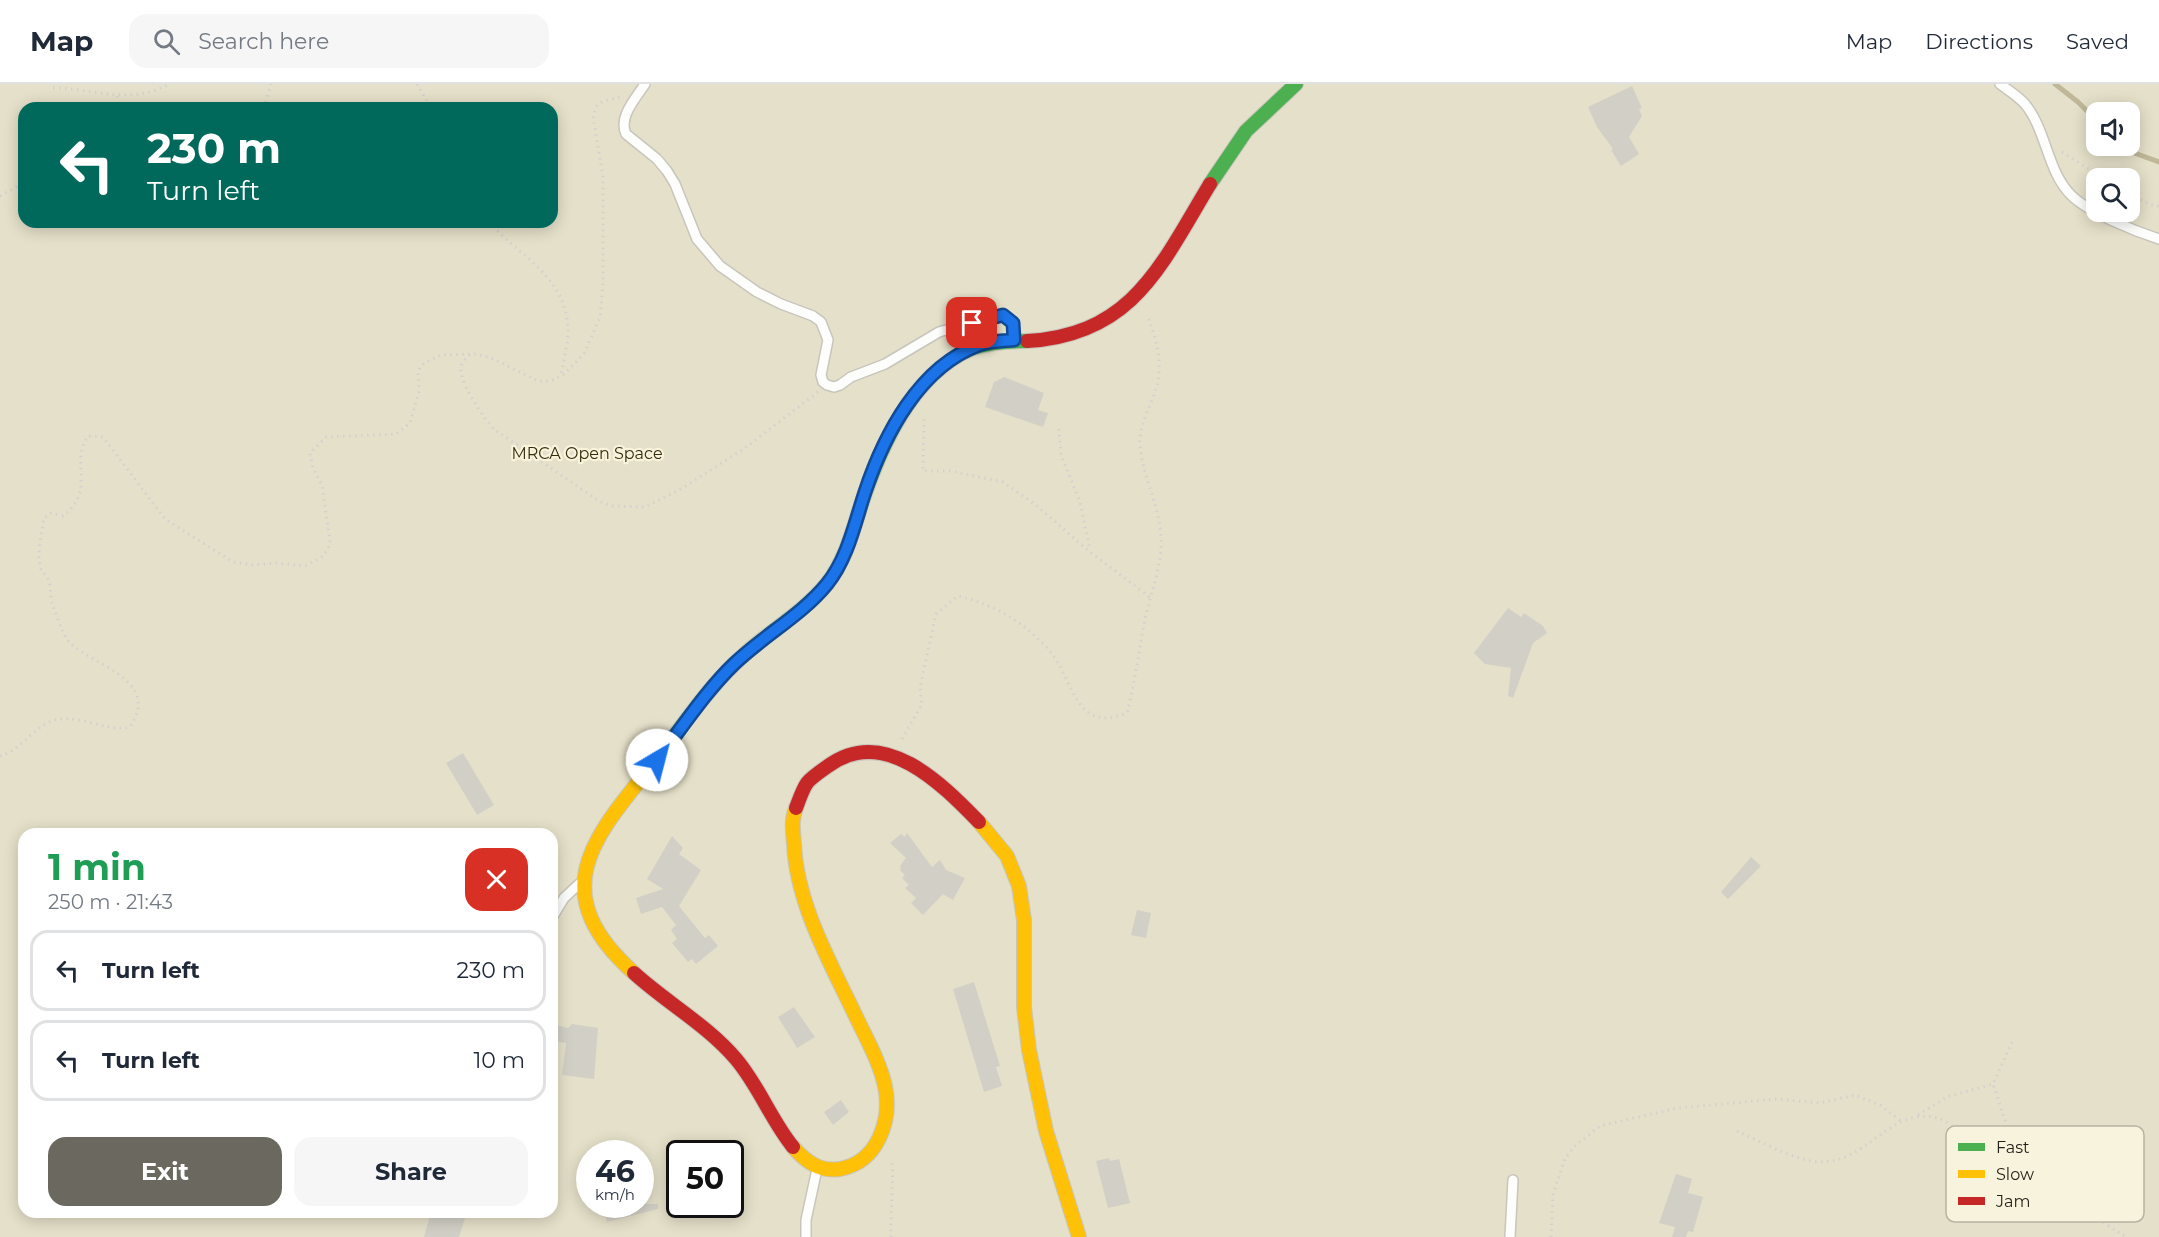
<!DOCTYPE html>
<meta charset="utf-8">
<style>
:root{--surface:#fff;--page:#f6f6f7;--text:#1f2937;--muted:#747a83;--line:#e0e1e3;--accent:#6a685f}
body{margin:0;font-family:Montserrat,sans-serif;background:var(--page);color:var(--text);height:100vh;display:flex;flex-direction:column;font-size:22px;white-space:nowrap}
*{box-sizing:border-box;margin:0}
p{font-size:20px;color:var(--muted)}
.icon{flex:none;width:33px;height:33px;fill:none;stroke:currentColor;stroke-width:2;stroke-linecap:round;stroke-linejoin:round}
.map{position:relative;flex:1;overflow:hidden}
.panel{position:absolute;left:18px;top:744px;width:540px;height:390px;display:flex;flex-direction:column;background:var(--surface);border-radius:18px;box-shadow:0 3px 15px #0003}
.panel>*{flex:none}
.top-card{position:absolute;left:18px;top:18px;width:540px;height:126px;border-radius:18px;box-shadow:0 3px 15px #0003;background:#00695c;color:#fff;overflow:hidden}
.buttons{position:absolute;left:2086px;top:18px;display:grid;gap:12px}
.buttons a{display:grid;place-items:center;width:54px;height:54px;border-radius:12px;background:var(--surface);box-shadow:0 3px 15px #0003;font-size:30px}
.speed{position:absolute;left:576px;top:1056px;display:flex;gap:12px;font-size:30px;font-weight:700;text-align:center}
.speed>*{display:grid;place-content:center;width:78px;height:78px;border-radius:50%;background:var(--surface);box-shadow:0 3px 15px #0003;line-height:1}
.speed small{font-size:15px;font-weight:400}
.speed .limit{border:3px solid #111;border-radius:9px;background:#fff;color:#111}
.pin{position:absolute;display:grid;place-items:center;width:51px;height:51px;color:#fff;margin:-26px;border-radius:12px;box-shadow:0 3px 9px #0006}
.me{position:absolute;width:66px;margin:-33px;rotate:37deg;stroke-linejoin:round;filter:drop-shadow(0 0 4px #0008)}
.turn{display:flex;align-items:center;gap:21px;height:126px;padding:0 30px;font-size:27px}
.turn .icon{width:78px;height:78px;stroke-width:2.5}
.turn b{display:block;font-size:42px;line-height:51px}
.round{display:grid;place-items:center;flex:none;width:63px;height:63px;border-radius:18px;background:var(--page)}
.overview{display:flex;align-items:center;justify-content:space-between;height:102px;padding:0 30px}
h1{font-size:36px;font-weight:700;line-height:45px;color:#1e9e55}
.primary-button{display:flex;gap:12px;margin-top:auto;padding:12px 30px}
.primary-button a{flex:1;height:69px;border-radius:18px;background:var(--accent);color:#fff;font-size:24px;font-weight:700;line-height:69px;text-align:center}
.primary-button a+a{background:var(--page);color:var(--text)}
ul{padding:0;list-style:none}
li{display:flex;align-items:center;gap:18px;height:81px;margin:0 12px 9px;padding:0 18px;border:3px solid var(--line);border-radius:18px}
li div{flex:1}
li b{display:block;font-size:22px}
li em{font-style:normal}
header{display:flex;align-items:center;gap:36px;box-sizing:border-box;height:84px;padding:0 30px;background:var(--surface);border-bottom:2px solid var(--line)}
header strong{font-size:28px}
nav{display:flex;gap:33px;margin-inline-start:auto;font-size:21px}
.search{width:420px;height:54px;background:var(--page);display:flex;align-items:center;gap:15px;box-sizing:border-box;padding:0 21px;border-radius:18px;color:var(--muted);font-size:22px}
.map>svg:first-child{display:block}
</style>
<header>
<strong>Map</strong>
<div class="search"><svg class="icon" aria-label="search" viewBox="0 0 24 24"><circle cx="10" cy="10" r="6"/><path d="M15 15l6 6"/></svg>Search here</div>
<nav><a>Map</a><a>Directions</a><a>Saved</a></nav>
</header>
<div class="map">
<svg width="2159" height="1153" viewBox="0 0 2159 1153">
<rect width="100%" height="100%" fill="#f2efe3"/>
<!-- green -->
<path fill="#e5e0c9" fill-rule="evenodd" d="M 0,0 L 2159,0 L 2159,1153 L 0,1153 ZM 24,24 L 552,24 L 552,138 L 24,138 ZM 2097,28 L 2130,28 L 2130,62 L 2097,62 ZM 2097,94 L 2130,94 L 2130,128 L 2097,128 ZM 24,750 L 552,750 L 552,1128 L 24,1128 ZM 590,1070 L 640,1070 L 640,1120 L 590,1120 ZM 680,1070 L 730,1070 L 730,1120 L 680,1120 Z"/>
<g fill="none" stroke-linecap="round" stroke-linejoin="round">
<!-- stream -->
<path stroke="#bfb798" stroke-width="5" d="M 2055,0 L 2078,18 L 2097,37
M 2121,62 L 2126,66 L 2159,78"/>
</g>
<!-- building -->
<path fill="#d2d0c6" d="M 1632,2 L 1642,24 L 1639,25 L 1642,32 L 1629,53 L 1639,70 L 1621,82 L 1611,66 L 1613,65 L 1597,43 L 1588,23 Z
M 1004,293 L 1044,309 L 1038,326 L 1048,329 L 1043,343 L 985,323 L 994,298 Z
M 1508,524 L 1521,533 L 1524,529 L 1543,542 L 1547,549 L 1533,559 L 1513,614 L 1508,612 L 1511,584 L 1485,580 L 1474,569 Z
M 463,669 L 494,721 L 477,731 L 446,679 Z
M 907,749 L 932,783 L 940,776 L 946,786 L 965,794 L 953,816 L 943,810 L 923,831 L 911,819 L 916,814 L 905,804 L 909,801 L 902,794 L 905,791 L 900,786 L 901,784 L 900,782 L 906,774 L 890,759 L 901,750 L 905,753 Z
M 672,752 L 683,764 L 679,770 L 701,786 L 679,822 L 705,854 L 709,851 L 718,862 L 696,880 L 692,875 L 688,878 L 672,859 L 677,855 L 671,846 L 676,841 L 662,823 L 641,830 L 636,814 L 663,805 L 647,795 Z
M 1751,773 L 1761,782 L 1728,815 L 1721,808 Z
M 1137,826 L 1151,829 L 1146,854 L 1131,851 Z
M 974,898 L 1000,982 L 996,983 L 1002,1002 L 984,1008 L 953,905 Z
M 794,923 L 815,953 L 797,964 L 778,933 Z
M 572,940 L 598,944 L 594,995 L 562,991 L 566,959 L 553,957 L 556,941 L 568,944 Z
M 841,1016 L 849,1028 L 833,1041 L 824,1028 Z
M 1109,1074 L 1110,1077 L 1119,1075 L 1130,1119 L 1108,1124 L 1096,1077 Z
M 1676,1090 L 1692,1095 L 1688,1109 L 1703,1113 L 1693,1148 L 1688,1147 L 1686,1153 L 1672,1153 L 1675,1143 L 1659,1139 Z
M 602,1120 L 658,1120 L 658,1125 L 607,1138 Z
M 431,1128 L 458,1128 L 457,1132 L 465,1134 L 459,1153 L 424,1153 Z"/>
<g fill="none" stroke-linecap="round" stroke-linejoin="round">
<!-- lane casing -->
<g stroke="#c8c5bc" stroke-width="12">
<path id="lane" d="M 645,0 C 636,14 618,33 626,50 L 657,75 L 667,87 L 675,100 L 697,155 L 720,182 L 757,208 L 781,220 L 813,232 L 821,238 L 828,256 L 821,291 L 823,298 L 827,301 L 834,303 L 840,301 L 851,293 L 885,280 L 939,248 L 996,232 C 1013,229 1013,243 1015,256
M 2000,0 C 2008,6 2019,13 2025,20 C 2047,47 2047,88 2072,112 C 2090,129 2134,147 2159,155
M 552,834 L 564,814 L 579,800
M 806,1153 L 806,1136 L 817,1085
M 1510,1153 L 1513,1096"/>
</g>
<!-- fast casing -->
<g stroke="#c8c5bc" stroke-width="16">
<path id="fast" d="M 1210,100 L 1246,47 L 1296,0
M 669,659 C 693,627 716,595 746,569 C 772,546 803,528 826,501 C 845,478 853,446 862,418 C 881,362 913,288 973,264 C 990,258 1009,257 1027,257"/>
</g>
<!-- slow casing -->
<g stroke="#c8c5bc" stroke-width="16">
<path id="slow" d="M 979,738 L 1007,772 L 1019,802 L 1024,836 L 1024,923 L 1029,966 L 1046,1047 L 1079,1153
M 634,889 C 532,798 609,740 669,659
M 793,1063 C 806,1078 820,1088 840,1085 C 878,1078 892,1036 885,1002 C 880,980 869,959 859,939 C 833,883 797,823 794,760 C 793,747 791,736 796,724"/>
</g>
<!-- jam casing -->
<g stroke="#c8c5bc" stroke-width="16">
<path id="jam" d="M 1027,257 C 1133,251 1161,181 1210,100
M 796,724 C 806,697 805,698 828,682 C 884,641 941,699 979,738
M 634,889 C 667,919 707,941 736,975 C 759,1002 771,1036 793,1063"/>
</g>
<!-- path -->
<path stroke="#d3d1ce" stroke-width="3" stroke-dasharray="1.5 4.5" stroke-linecap="butt" d="M 417,0 L 431,24
M 53,4 C 95,4 129,22 169,0
M 117,12 L 120,24
M 264,24 L 271,0
M 2062,68 L 2103,94
M 2130,110 L 2151,121 L 2159,122
M 0,112 L 24,99
M 489,138 C 520,173 567,193 568,246 C 568,261 563,277 561,292
M 470,271 C 465,275 460,279 461,287 C 462,302 484,335 495,346 L 599,417 L 611,422 L 645,423 L 681,405 L 745,364 L 818,308
M 924,335 L 923,387 L 952,387 L 1003,398 L 1037,422 L 1090,468 L 1151,514
M 1059,345 L 1061,371 L 1080,418 L 1090,466
M 902,655 L 922,620 L 920,603 L 936,530 L 958,512 C 995,521 1023,537 1049,566 C 1075,596 1073,650 1127,629 C 1135,598 1139,567 1145,535 C 1151,507 1163,481 1161,451 C 1159,420 1141,390 1140,358 C 1140,338 1152,320 1157,302 C 1163,278 1156,253 1147,231
M 0,672 C 21,667 34,641 55,636 C 82,630 107,649 130,643 C 164,593 84,580 66,554 C 63,549 54,526 52,519 C 50,512 51,504 49,497 C 47,492 43,489 41,485 C 36,470 42,449 44,434 L 51,429 L 63,432 C 97,406 69,380 88,352 L 103,353 L 165,435 L 233,478 L 253,481 L 276,479 L 305,482 L 321,474 L 328,465 L 330,457 L 322,401 L 313,384 L 310,369 L 326,353 L 396,350 L 410,339 L 419,307 L 418,287 L 424,279 L 441,271 L 476,270 L 494,275 L 538,297 L 551,297 L 564,290 L 584,270 L 600,233 L 603,199 L 603,93 L 593,32 L 597,22 L 603,17 L 622,13
M 2012,958 L 1993,1000 L 2021,1085
M 1918,1031 L 1947,1013 L 1993,1000
M 1737,1047 C 1760,1057 1799,1079 1823,1078 C 1870,1077 1893,1017 1943,1036 L 2126,1153
M 891,1153 C 890,1127 894,1101 892,1075
M 1551,1153 L 1553,1111 L 1565,1074 L 1576,1061 L 1600,1042 L 1677,1024 L 1777,1015 L 1820,1019 L 1855,1011 L 1880,1021 L 1901,1037"/>
<!-- lane -->
<use href="#lane" stroke="#fdfdfb" stroke-width="9"/>
<!-- fast -->
<use href="#fast" stroke="#4caf50" stroke-width="14"/>
<!-- slow -->
<use href="#slow" stroke="#ffc107" stroke-width="14"/>
<!-- jam -->
<use href="#jam" stroke="#c62828" stroke-width="14"/>
</g>
<g fill="none" stroke-linecap="round" stroke-linejoin="round">
<!-- route casing -->
<g stroke="#114b97" stroke-width="15">
<path id="route" d="M 657,676 C 682,644 705,608 734,580 C 763,552 802,531 827,500 C 848,474 855,438 865,408 C 884,351 919,283 979,261 C 990,257 1002,257 1014,256 L 1013,239 L 1003,231 L 972,239"/>
</g>
<!-- route -->
<use href="#route" stroke="#1a73e8" stroke-width="10"/>
</g>
<g text-anchor="middle" stroke-width="4.5" stroke-linejoin="round" paint-order="stroke">
<!-- park labels -->
<g font-size="16" fill="#342c0a" stroke="#f8f3dd">
<text x="587" y="375">MRCA Open Space</text>
</g>
</g>
<!-- legend -->
<rect x="1946" y="1042" width="198" height="96" rx="9" fill="#f8f3dd" stroke="#b8b3a2" stroke-width="1.5"/>
<rect x="1958" y="1059" width="27" height="8" fill="#4caf50"/>
<rect x="1958" y="1086" width="27" height="8" fill="#ffc107"/>
<rect x="1958" y="1113" width="27" height="8" fill="#c62828"/>
<g font-size="16" fill="#211f18">
<text x="1996" y="1069">Fast</text>
<text x="1996" y="1096">Slow</text>
<text x="1996" y="1123">Jam</text>
</g>
</svg>
<div class="buttons">
<a><svg class="icon" aria-label="sound" viewBox="0 0 24 24"><path d="M4 9h4l5-4v14l-5-4H4zM17 9q2 3 0 6"/></svg></a>
<a><svg class="icon" aria-label="search" viewBox="0 0 24 24"><circle cx="10" cy="10" r="6"/><path d="M15 15l6 6"/></svg></a>
</div>
<div class="speed"><div>46<small>km/h</small></div><div class="limit">50</div></div>
<div class="pin" style="left:972px;top:239px;background:#d93025"><svg class="icon" aria-label="arrive" viewBox="0 0 24 24"><path d="M6 21V4h12l-3 4 3 4H6"/></svg></div>
<svg class="me" style="left:657px;top:676px" viewBox="-20 -20 40 40"><circle r="19" fill="#fff"/><path d="M0-13L10 11 0 6-10 11z" fill="#1a73e8"/></svg>
<div class="top-card">
<div class="turn"><svg class="icon" aria-label="left" viewBox="0 0 24 24"><path d="M17 20v-9H6M10 6l-5 5 5 5"/></svg><div><b>230 m</b>Turn left</div></div>
</div>
<section class="panel">
<div class="overview"><div><h1>1 min</h1><p>250 m · 21:43</p></div><a class="round" style="background:#d93025;color:#fff"><svg class="icon" aria-label="close" viewBox="0 0 24 24"><path d="M6 6l12 12M18 6L6 18"/></svg></a></div>
<ul>
<li><svg class="icon" aria-label="left" viewBox="0 0 24 24"><path d="M17 20v-9H6M10 6l-5 5 5 5"/></svg><div><b>Turn left</b></div><em>230 m</em></li>
<li><svg class="icon" aria-label="left" viewBox="0 0 24 24"><path d="M17 20v-9H6M10 6l-5 5 5 5"/></svg><div><b>Turn left</b></div><em>10 m</em></li>
</ul>
<div class="primary-button"><a>Exit</a><a>Share</a></div>
</section>
</div>
